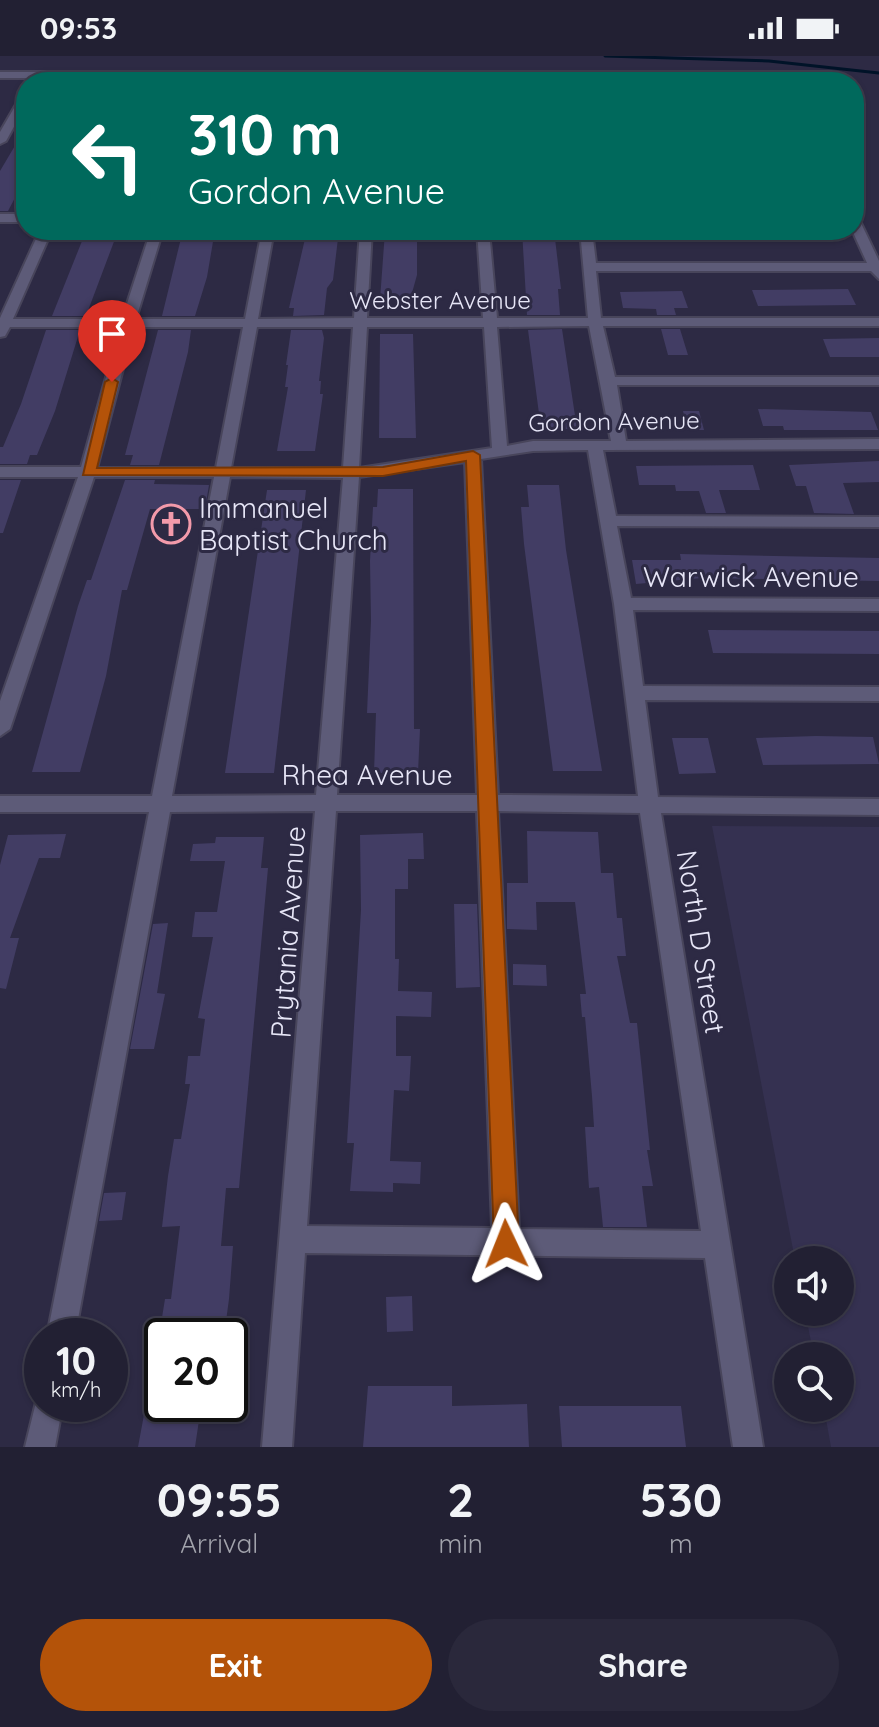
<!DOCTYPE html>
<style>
:root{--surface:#222033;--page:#2a283b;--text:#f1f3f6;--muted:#a2a3ac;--line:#3f3e4e;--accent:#b45309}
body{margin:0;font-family:Quicksand,sans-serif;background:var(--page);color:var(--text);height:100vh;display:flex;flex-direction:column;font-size:30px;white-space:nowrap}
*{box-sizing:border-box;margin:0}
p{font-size:26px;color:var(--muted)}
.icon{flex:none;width:44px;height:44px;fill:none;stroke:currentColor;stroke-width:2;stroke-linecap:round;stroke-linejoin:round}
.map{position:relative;height:1391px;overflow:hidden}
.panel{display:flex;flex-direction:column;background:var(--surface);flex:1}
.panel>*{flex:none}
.guide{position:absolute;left:16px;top:16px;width:848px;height:168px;border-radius:32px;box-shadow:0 2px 6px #0004,0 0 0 2px var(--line);background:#00695c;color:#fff;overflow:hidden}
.controls{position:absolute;left:774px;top:1190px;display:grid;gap:16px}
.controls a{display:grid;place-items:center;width:80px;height:80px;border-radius:50%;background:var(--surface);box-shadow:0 2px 6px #0004,0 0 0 2px var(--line);font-size:40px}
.speed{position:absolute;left:24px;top:1262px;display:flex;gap:16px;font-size:40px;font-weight:700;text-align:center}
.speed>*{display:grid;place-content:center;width:104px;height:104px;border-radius:50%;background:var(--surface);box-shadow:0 2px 6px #0004,0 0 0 2px var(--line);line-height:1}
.speed small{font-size:20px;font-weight:400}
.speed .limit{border:4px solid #111;border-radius:12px;background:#fff;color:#111}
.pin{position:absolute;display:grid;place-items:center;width:68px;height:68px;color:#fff;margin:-82px -34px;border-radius:50% 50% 50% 0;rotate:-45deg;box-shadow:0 0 8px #0007}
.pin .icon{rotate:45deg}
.me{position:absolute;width:88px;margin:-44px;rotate:358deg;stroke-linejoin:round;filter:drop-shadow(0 0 6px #0008)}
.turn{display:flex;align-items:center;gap:28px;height:168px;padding:0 40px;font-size:36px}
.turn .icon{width:104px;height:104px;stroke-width:2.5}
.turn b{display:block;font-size:56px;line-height:68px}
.eta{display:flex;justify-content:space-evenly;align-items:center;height:136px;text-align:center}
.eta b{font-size:48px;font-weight:700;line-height:56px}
.button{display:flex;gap:16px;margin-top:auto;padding:16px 40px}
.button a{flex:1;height:92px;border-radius:48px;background:var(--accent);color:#fff;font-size:32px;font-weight:700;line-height:92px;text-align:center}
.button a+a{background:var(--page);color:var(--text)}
.status{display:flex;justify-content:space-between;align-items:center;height:56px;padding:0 40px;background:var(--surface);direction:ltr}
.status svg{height:22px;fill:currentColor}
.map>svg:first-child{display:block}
</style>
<div class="status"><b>09:53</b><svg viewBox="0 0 49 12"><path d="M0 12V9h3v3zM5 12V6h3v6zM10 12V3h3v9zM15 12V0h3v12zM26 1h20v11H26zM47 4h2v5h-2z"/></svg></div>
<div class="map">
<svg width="879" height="1391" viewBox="0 0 879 1391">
<rect width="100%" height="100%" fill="#2d2a44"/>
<!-- built -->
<path fill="#353151" d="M 712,770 L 879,771 L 879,1391 L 831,1391 L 824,1352 L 840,1352 L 840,1300 L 814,1300 L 805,1256 L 840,1256 L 840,1204 L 795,1204 Z"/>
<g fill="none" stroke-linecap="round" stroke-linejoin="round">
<!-- stream -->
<path stroke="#001328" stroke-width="3" d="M 605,0 L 769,5 L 879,17"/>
</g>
<!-- building -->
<path fill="#423d64" d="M 26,71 L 26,121 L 8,155 L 0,155 L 0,115 Z
M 183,174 L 215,174 L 207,221 L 195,260 L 162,260 Z
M 307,174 L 339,174 L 333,224 L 327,232 L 324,259 L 293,260 L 294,252 L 289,252 Z
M 522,174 L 554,174 L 561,233 L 558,233 L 560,259 L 527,259 Z
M 86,175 L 118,175 L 86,260 L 52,260 Z
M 385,175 L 417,175 L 417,219 L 410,244 L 380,244 Z
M 848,233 L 856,249 L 758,250 L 752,234 Z
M 682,235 L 688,252 L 674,252 L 676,259 L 657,259 L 656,253 L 623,252 L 620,236 Z
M 562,273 L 577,373 L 541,373 L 528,274 Z
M 661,273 L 680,273 L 688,299 L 668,299 Z
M 46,274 L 80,274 L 55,355 L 37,399 L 30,399 L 27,408 L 0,408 L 0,391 L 3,391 L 21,348 Z
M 158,274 L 191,274 L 188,296 L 159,409 L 130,409 L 133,399 L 125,399 Z
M 291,274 L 322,274 L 324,282 L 319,325 L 321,325 L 320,338 L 323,338 L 315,395 L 277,395 L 288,331 L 285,331 L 288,309 L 286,309 Z
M 380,278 L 413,278 L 416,382 L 379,382 Z
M 879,282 L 879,301 L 830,301 L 823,283 Z
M 758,353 L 871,356 L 878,374 L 784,374 L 783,370 L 763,370 Z
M 683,355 L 699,355 L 704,374 L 687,374 Z
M 879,405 L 879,426 L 843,427 L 854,458 L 814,457 L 806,430 L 796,430 L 789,409 Z
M 753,409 L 760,434 L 719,434 L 726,457 L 706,457 L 699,435 L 676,435 L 675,429 L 639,429 L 636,410 Z
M 0,424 L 21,424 L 3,477 L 0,477 Z
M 125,424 L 155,424 L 154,428 L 209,429 L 205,453 L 150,453 L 127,534 L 122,534 L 106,620 L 80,716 L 32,716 L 78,550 L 87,524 L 91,524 Z
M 527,429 L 559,429 L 566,494 L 602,715 L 553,715 L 524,488 L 521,451 L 529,451 Z
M 378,433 L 413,433 L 414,673 L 420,673 L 418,717 L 374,717 L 376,657 L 367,657 L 371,565 L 370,505 L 373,451 L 377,451 Z
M 267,434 L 306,434 L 274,717 L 225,717 Z
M 680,498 L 879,502 L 879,525 L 702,522 L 636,528 L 632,504 L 681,504 Z
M 708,574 L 879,575 L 879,598 L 713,597 Z
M 816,680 L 873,681 L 879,708 L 763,709 L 756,682 Z
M 672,682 L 708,682 L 716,717 L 679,718 Z
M 527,775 L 598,776 L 601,817 L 613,817 L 617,862 L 622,862 L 626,900 L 617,900 L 630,967 L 637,967 L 650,1094 L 647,1094 L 653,1130 L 642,1130 L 647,1171 L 603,1171 L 599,1131 L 589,1132 L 585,1071 L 594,1071 L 592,1040 L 585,961 L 582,961 L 580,938 L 586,938 L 575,846 L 536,846 L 537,874 L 507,873 L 507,827 L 528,827 Z
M 423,777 L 424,803 L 408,803 L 408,833 L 395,833 L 395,903 L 399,903 L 398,935 L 432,936 L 431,961 L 396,960 L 396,1000 L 411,1000 L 409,1035 L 394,1034 L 390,1105 L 421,1106 L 420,1128 L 393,1127 L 393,1136 L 350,1135 L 354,1087 L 347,1087 L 361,854 L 360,779 Z
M 66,778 L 60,802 L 39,802 L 10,882 L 19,882 L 6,933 L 0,932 L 0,809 L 8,779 Z
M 216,781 L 264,781 L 261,812 L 268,812 L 239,1132 L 226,1132 L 221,1190 L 233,1190 L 229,1243 L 224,1280 L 159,1280 L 165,1243 L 171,1243 L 180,1170 L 162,1171 L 168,1120 L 174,1083 L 181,1083 L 190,1028 L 185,1028 L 188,1000 L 200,1000 L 205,963 L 198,962 L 213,881 L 192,881 L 195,856 L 217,856 L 225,805 L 190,805 L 193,788 L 215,787 Z
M 454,848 L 477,848 L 480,931 L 456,932 Z
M 168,867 L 157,937 L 165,938 L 154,993 L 130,993 L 153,868 Z
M 513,908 L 546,909 L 547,930 L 513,929 Z
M 126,1136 L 122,1164 L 99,1165 L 104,1137 Z
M 412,1240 L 413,1275 L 387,1276 L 386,1241 Z
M 153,1310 L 162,1310 L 162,1350 L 201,1351 L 195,1391 L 138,1391 Z
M 368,1330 L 452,1330 L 452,1350 L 527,1348 L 529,1391 L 363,1391 Z
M 559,1350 L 681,1350 L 686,1391 L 562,1391 Z"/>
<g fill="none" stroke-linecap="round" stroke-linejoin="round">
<!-- minor casing -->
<g stroke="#48455b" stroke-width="4">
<path id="minor" d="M 0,16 L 379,16 L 384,19 L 383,26 L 373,26 L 374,22 L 0,22 Z
M 26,37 L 26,49 L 6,85 L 0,88 L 0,76 L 21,40 Z
M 0,158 L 26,158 L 26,166 L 0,166 Z
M 854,161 L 860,165 L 879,205 L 879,223 L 871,215 L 596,215 L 601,262 L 879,262 L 879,270 L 603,270 L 615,321 L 879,321 L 879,329 L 617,329 L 626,385 L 879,383 L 879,393 L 603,394 L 616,460 L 879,461 L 879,471 L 617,470 L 631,542 L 879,543 L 879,555 L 633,554 L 643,630 L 879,631 L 879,645 L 645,644 L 658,741 L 879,743 L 879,759 L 661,757 L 763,1391 L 733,1391 L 705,1202 L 305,1197 L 292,1391 L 262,1391 L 315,755 L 170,756 L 75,1280 L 47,1280 L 149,756 L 0,756 L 0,740 L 152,740 L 214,421 L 94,421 L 10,673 L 0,680 L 0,645 L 78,421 L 0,421 L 0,411 L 81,411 L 120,271 L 10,271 L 5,280 L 0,281 L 0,262 L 40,174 L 52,174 L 13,263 L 122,263 L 151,174 L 163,174 L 136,263 L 245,263 L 262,174 L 274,174 L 258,263 L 354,262 L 360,174 L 372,174 L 367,262 L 483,262 L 477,174 L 489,174 L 497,262 L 588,262 L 580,174 L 592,174 L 596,207 L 867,207 L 852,174 ZM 589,270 L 611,385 L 533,385 L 507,390 L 497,271 ZM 134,271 L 243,271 L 216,412 L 97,412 ZM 257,271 L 353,271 L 343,412 L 231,412 ZM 367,271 L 484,271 L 492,392 L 359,412 ZM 588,394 L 614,548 L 638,740 L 498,739 L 481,403 L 533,395 ZM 465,406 L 477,739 L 337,739 L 359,421 ZM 230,421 L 343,422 L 316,739 L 172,740 ZM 336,755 L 477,755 L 492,1172 L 307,1170 ZM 498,755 L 640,757 L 701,1175 L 519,1173 Z
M 42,1336 L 42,1348 L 63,1348 L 55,1391 L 25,1391 L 38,1338 Z"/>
</g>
<!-- minor -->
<use href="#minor" fill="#5d5b78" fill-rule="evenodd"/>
</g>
<!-- route -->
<path fill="#b45309" stroke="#753606" stroke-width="2" d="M 112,322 L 118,326 L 97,412 L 383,411 L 473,395 L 480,399 L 519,1188 L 515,1196 L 506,1200 L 497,1196 L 494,1188 L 466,405 L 383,420 L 83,419 L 105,326 Z"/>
<!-- icons -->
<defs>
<g id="church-ring" transform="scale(2)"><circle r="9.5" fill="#2d2a44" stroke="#f39aaa" stroke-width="1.5"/><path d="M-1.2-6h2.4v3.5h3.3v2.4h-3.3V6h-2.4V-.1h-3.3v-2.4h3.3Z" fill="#f39aaa"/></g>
</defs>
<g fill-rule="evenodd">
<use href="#church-ring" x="171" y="468"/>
</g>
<g text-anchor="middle" stroke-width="6" stroke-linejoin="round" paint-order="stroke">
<!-- far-street labels -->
<g font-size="24" fill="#e7e6f7" stroke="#2d2a44">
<text x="440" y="253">Webster Avenue</text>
<text transform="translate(614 366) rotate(-1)" y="8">Gordon Avenue</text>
</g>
<!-- poi labels -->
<g font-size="28" fill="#e7e6f7" stroke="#2d2a44" text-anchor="start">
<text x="199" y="462">Immanuel<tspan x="199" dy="32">Baptist Church</tspan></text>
</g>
<!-- street labels -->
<g font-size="28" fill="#e7e6f7" stroke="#2d2a44">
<text x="751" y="531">Warwick Avenue</text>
<text x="367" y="729">Rhea Avenue</text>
<text transform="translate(288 876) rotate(-86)" y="10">Prytania Avenue</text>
<text transform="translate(701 886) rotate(81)" y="10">North D Street</text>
</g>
</g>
</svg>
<div class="controls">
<a><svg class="icon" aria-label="sound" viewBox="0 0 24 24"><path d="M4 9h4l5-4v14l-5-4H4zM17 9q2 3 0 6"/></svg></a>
<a><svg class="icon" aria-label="search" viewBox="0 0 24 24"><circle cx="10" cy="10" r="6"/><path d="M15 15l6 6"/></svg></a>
</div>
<div class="speed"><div>10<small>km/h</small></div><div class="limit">20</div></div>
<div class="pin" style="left:112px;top:326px;background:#d93025"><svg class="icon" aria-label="arrive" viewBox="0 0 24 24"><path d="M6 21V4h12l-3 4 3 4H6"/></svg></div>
<svg class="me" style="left:506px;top:1188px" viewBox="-20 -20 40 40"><path d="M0-17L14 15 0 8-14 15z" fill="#b45309" stroke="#fff" stroke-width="4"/></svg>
<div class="guide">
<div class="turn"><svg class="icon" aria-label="left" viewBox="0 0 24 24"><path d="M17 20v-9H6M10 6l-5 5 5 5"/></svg><div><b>310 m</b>Gordon Avenue</div></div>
</div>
</div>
<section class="panel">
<div class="eta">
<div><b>09:55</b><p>Arrival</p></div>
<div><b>2</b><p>min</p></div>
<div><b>530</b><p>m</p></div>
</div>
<div class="button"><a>Exit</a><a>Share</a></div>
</section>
